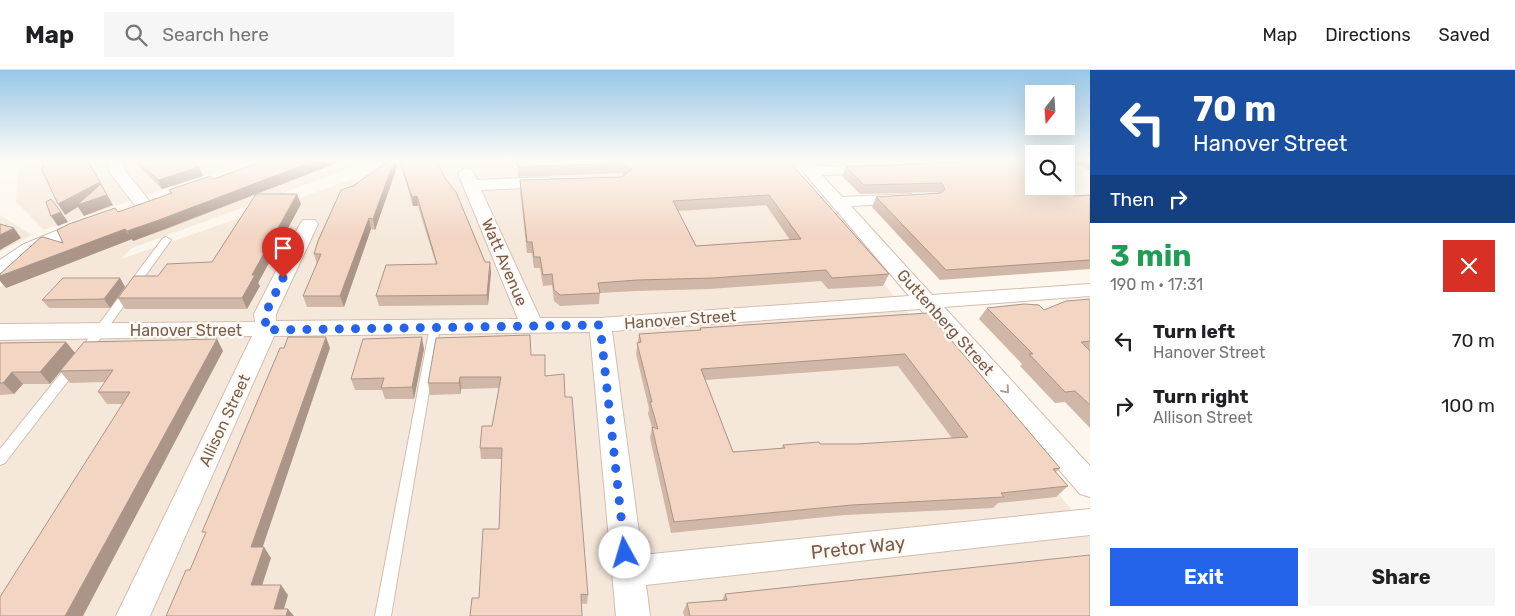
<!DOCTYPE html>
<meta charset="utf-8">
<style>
:root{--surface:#fff;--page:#f6f6f6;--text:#202124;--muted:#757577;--line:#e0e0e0;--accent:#2563eb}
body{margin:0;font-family:Rubik,sans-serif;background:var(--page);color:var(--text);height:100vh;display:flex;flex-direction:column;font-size:19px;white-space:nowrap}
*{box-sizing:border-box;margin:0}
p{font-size:16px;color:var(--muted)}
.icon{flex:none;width:28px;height:28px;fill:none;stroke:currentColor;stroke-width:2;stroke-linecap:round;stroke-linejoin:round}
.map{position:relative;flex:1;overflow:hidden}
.side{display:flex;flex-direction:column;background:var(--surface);width:425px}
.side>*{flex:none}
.top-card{background:#1a4fa0;color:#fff;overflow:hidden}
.needle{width:32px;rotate:197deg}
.tools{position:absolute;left:1025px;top:15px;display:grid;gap:10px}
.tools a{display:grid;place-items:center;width:50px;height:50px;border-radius:0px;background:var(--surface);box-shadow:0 5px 20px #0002;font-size:25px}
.pin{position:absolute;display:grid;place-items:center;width:42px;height:42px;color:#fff;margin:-51px -21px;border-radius:50% 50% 50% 0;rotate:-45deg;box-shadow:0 0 5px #0007}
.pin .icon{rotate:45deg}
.me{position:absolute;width:55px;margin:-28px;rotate:354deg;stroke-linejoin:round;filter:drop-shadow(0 0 4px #0008)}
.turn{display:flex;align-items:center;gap:18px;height:105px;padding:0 20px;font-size:22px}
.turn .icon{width:65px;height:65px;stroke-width:2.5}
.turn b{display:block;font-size:35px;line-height:42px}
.then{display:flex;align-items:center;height:48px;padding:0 20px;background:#0003;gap:10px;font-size:19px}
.round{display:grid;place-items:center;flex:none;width:52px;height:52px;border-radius:0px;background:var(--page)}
.head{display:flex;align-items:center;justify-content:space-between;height:85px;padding:0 20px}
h1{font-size:30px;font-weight:700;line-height:38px;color:#1e9e55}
.primary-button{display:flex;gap:10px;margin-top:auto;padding:10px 20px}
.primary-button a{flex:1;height:58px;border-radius:0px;background:var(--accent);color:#fff;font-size:20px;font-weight:700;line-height:58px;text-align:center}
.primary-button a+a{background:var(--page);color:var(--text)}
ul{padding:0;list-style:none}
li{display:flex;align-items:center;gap:15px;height:65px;padding:0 20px}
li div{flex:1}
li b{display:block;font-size:19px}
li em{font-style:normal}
header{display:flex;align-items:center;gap:30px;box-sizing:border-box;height:70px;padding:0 25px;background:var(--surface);border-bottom:1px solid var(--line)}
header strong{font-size:24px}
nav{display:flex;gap:28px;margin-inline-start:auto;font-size:18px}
.search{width:350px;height:45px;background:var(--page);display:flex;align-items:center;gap:12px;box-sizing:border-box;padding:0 18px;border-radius:0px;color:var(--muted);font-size:19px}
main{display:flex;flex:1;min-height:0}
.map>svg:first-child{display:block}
</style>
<header>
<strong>Map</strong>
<div class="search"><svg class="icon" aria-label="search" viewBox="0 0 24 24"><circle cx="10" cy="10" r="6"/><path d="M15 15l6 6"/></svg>Search here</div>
<nav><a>Map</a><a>Directions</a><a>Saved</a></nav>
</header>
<main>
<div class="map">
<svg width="1090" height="546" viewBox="0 0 1090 546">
<rect width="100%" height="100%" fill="#fdf6ec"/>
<!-- residential -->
<path fill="#f5e8da" d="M 18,91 L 249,91 L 44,160 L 16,132 Z
M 301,91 L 370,91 L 132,178 L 121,189 L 374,102 L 425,91 L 782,91 L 1090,462 L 1090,546 L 0,546 L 0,217 L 42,185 Z
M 0,145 L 32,165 L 0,182 Z"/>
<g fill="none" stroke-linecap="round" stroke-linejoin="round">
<!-- lane casing -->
<g stroke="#d1beb0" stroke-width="2">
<path id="lane" d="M 166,167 L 171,170 L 87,287 L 79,287 L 77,284 L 79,281 L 163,168 Z
M 435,253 L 440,257 L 391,546 L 375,546 L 430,257 Z
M 73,292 L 77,293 L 79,296 L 77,299 L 5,393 L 0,395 L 0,379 L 69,293 Z"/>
</g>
<!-- street casing -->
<g stroke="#d1beb0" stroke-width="2">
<path id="street" d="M 108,91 L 122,91 L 126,102 L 152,134 L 149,138 L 137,138 L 110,103 Z
M 794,91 L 809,91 L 814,96 L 880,95 L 882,98 L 874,103 L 822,105 L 842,127 L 911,124 L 913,128 L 911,132 L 905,133 L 851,136 L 932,225 L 1090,214 L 1090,226 L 944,237 L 1090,396 L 1090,427 L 1080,424 L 920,239 L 612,261 L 642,485 L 1090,439 L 1090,465 L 646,515 L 650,546 L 616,546 L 590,262 L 274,266 L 150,546 L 116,546 L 252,266 L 0,270 L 0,254 L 255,252 L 254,244 L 300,154 L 303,150 L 315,150 L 318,154 L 276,244 L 276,251 L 518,249 L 458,103 L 466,98 L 472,100 L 477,110 L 549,107 L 557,112 L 549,117 L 481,120 L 540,248 L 600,248 L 909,226 Z
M 87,148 L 93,149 L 96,153 L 93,157 L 36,183 L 7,203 L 0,205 L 0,190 L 22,175 Z"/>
</g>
<!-- lane -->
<use href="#lane" fill="#fff" fill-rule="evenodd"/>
<!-- street -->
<use href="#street" fill="#fff" fill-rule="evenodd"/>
</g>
<!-- wall -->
<path fill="#d1b7a8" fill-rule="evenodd" d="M 133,91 L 191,91 L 203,106 L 162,119 Z
M 264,91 L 342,91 L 164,160 L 133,171 L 132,169 L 6,218 L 63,173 L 118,142 L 171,124 L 169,120 L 214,109 Z
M 389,91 L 396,91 L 397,97 L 375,160 L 371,159 L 344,237 L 307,237 L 303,226 L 317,194 L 314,184 L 353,116 Z
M 400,91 L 445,108 L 485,192 L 491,202 L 488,235 L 379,236 L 376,226 L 436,194 L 418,136 L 413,136 L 402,99 Z
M 517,91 L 789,91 L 889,204 L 883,216 L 828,219 L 821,211 L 710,219 L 636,221 L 600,223 L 599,234 L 560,236 L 554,231 L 552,215 L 543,216 L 540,198 L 534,198 L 532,183 L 527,183 L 520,120 L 520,110 L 622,107 L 624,105 L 621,103 L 518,107 ZM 766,135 L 790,170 L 696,176 L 678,141 Z
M 827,91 L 893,91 L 830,93 Z
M 982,91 L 1034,91 L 1034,116 L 1075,126 L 1090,125 L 1090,199 L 940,210 L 872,137 L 876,127 L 938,124 L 938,122 L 860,124 L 842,106 L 846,97 Z
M 1066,91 L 1090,91 L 1090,101 L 1080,95 L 1066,96 Z
M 301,134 L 258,213 L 260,216 L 247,239 L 125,239 L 118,228 L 158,206 L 212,192 Z
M 120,208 L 125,217 L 110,238 L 49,238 L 42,230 Z
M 1090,229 L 1090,358 L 1065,332 L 1055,333 L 1020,296 L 1022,294 L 979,249 L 987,238 L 1044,240 Z
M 928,243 L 1060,398 L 1056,402 L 1068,416 L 1056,427 L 998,433 L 993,438 L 845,445 L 671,463 L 650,368 L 652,357 L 648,344 L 649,339 L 636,284 L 639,264 L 699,261 L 700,258 ZM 898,296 L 952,368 L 857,374 L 783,375 L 782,378 L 733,382 L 705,310 Z
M 217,269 L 223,281 L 123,334 L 107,334 L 98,322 L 105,312 L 70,313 L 60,301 Z
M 66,272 L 75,283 L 50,314 L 23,314 L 14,324 L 0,325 L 0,273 Z
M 424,279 L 414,329 L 385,329 L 382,320 L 355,320 L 351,309 Z
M 531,285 L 545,306 L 565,327 L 588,525 L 587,534 L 479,528 L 499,459 L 502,389 L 481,389 L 480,378 L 492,356 L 499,318 L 461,319 L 461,324 L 430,325 L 428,313 Z
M 725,524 L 1090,546 L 684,546 L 683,542 L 687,533 L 722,530 Z"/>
<!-- shaded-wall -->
<path fill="#aa9588" d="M 88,91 L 113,135 L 84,146 L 78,137 L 65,145 L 58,134 Z
M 314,91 L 342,91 L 133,171 L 127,161 Z
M 394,91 L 396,91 L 397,97 L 375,160 L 373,149 Z
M 199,97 L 203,106 L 162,119 L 158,110 Z
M 297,124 L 301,134 L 258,213 L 260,216 L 247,239 L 242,228 L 252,205 Z
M 417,126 L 418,136 L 413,136 L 412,127 Z
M 61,142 L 68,152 L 58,156 L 51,146 Z
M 369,148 L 371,159 L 344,237 L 340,226 Z
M 14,158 L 21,168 L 0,180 L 0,165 Z
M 125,159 L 132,169 L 6,218 L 0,211 L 0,206 Z
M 490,192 L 491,202 L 488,235 L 487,225 Z
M 120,208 L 125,217 L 110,238 L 104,229 Z
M 326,267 L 330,278 L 259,488 L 251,477 Z
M 422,267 L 424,279 L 414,329 L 412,317 Z
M 217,269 L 223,281 L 83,546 L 65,546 Z
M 66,272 L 75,283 L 50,314 L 40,302 Z
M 12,302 L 23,314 L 14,324 L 3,313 Z
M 460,307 L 461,319 L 461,324 L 459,313 Z
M 264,477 L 271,488 L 259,525 L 251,515 Z
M 281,515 L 288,525 L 282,546 L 274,539 Z
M 288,539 L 294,546 L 286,546 Z"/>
<!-- building -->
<path fill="#f3d5c3" stroke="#aa9588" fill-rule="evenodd" d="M 41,91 L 88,91 L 100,112 L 58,134 L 41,98 L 44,98 Z
M 138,91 L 191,91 L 199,97 L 158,110 Z
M 264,91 L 314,91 L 159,150 L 127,161 L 125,159 L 0,206 L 0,204 L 40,168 L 43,167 L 63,173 L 57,160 L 69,154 L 115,138 L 118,142 L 172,123 L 169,120 L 210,106 L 214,109 Z
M 389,91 L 394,91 L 373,149 L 369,148 L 340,226 L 303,226 L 321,184 L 314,184 L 318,171 L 341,120 L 353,116 Z
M 400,91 L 437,91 L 445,108 L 456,122 L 485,192 L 490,192 L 487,225 L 376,226 L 386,195 L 437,194 L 417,126 L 412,127 Z
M 517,91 L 789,91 L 889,204 L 832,208 L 826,200 L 712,208 L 637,210 L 598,213 L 600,223 L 560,225 L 554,220 L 552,204 L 543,205 L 540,187 L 534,187 L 532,172 L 527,172 L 520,110 L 622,107 L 632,99 L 622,93 L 518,97 ZM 769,125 L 801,169 L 696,176 L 673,131 Z
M 982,91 L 1024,91 L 1034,97 L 1034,116 L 1061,116 L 1075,126 L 1090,125 L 1090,190 L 946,200 L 876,127 L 941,123 L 945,119 L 942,113 L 864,115 L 846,97 Z
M 101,114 L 107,125 L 77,135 Z
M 256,124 L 297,124 L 252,205 L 255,205 L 242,228 L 118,228 L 134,206 L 158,206 L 167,194 L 212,192 Z
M 51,129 L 61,142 L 51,146 L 46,132 Z
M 0,154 L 14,158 L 0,165 Z
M 63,208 L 120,208 L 104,229 L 42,230 Z
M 1090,229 L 1090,271 L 1081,272 L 1090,281 L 1090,335 L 1075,321 L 1065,322 L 1029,284 L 1033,284 L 987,238 L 1024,234 L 1039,235 L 1044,240 L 1066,231 Z
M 928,243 L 1060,398 L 1053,399 L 1068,416 L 1001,423 L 1004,427 L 852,435 L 674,452 L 652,357 L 658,359 L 650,332 L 652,332 L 637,273 L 641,272 L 639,264 L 701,260 L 700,258 ZM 905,284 L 968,367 L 857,374 L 820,374 L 819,372 L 783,375 L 785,378 L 733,382 L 701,299 Z
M 530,265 L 531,285 L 545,285 L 545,306 L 564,304 L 565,327 L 572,327 L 588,525 L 581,524 L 582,546 L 470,546 L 472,528 L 479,528 L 483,459 L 499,459 L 502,378 L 480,378 L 482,356 L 492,356 L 501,307 L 460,307 L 459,313 L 428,313 L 436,268 Z
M 288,267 L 326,267 L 251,477 L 264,477 L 251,515 L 281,515 L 274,539 L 288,539 L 286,546 L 166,546 L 186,500 L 190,500 L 206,462 L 202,462 L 280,278 L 284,278 Z
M 422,267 L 412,317 L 381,318 L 384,308 L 351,309 L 363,269 Z
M 217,269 L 65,546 L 0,546 L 0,527 L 130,322 L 98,322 L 113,300 L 60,301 L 84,272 Z
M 66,272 L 40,302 L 12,302 L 3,313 L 0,313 L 0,273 Z
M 1090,485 L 1090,546 L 690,546 L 687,533 L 727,530 L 725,524 Z"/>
<!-- one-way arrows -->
<defs><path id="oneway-chevron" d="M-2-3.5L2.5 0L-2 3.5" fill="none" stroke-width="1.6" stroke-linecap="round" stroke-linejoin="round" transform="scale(1.25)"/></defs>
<use stroke="#af9d94" href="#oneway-chevron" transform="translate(1006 320) rotate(49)"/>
<!-- sky -->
<linearGradient id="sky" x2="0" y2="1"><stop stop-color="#97c7e8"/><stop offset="0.54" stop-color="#fefbf6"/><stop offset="1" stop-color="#fefbf6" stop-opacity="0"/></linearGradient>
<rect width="1090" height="167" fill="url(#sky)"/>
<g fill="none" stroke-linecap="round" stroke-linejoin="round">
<!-- route -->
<path stroke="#2563eb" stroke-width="9" stroke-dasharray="0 16.2" d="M 283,208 L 265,244 L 266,260 L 600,255 L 625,483"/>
</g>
<g text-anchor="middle" stroke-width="5" stroke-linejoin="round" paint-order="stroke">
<!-- street labels -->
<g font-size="16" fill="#7a5c4d" stroke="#fffaf3">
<text transform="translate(505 192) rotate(67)" y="6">Watt Avenue</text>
<text transform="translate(680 249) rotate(-4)" y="6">Hanover Street</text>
<text transform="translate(946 252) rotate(48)" y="6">Guttenberg Street</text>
<text x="186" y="266">Hanover Street</text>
<text transform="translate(224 350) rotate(-65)" y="6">Allison Street</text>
</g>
<!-- near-street labels -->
<g font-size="19" fill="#7a5c4d" stroke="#fffaf3">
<text transform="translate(858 477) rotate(-6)" y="7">Pretor Way</text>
</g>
</g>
</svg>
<div class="tools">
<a><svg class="needle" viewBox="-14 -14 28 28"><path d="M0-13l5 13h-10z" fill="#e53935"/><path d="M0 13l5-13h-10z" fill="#757577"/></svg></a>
<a><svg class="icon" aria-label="search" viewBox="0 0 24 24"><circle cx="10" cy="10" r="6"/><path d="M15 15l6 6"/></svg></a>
</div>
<div class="pin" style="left:283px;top:208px;background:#d93025"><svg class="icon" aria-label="arrive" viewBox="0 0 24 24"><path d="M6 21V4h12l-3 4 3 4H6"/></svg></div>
<svg class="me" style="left:625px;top:483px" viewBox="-20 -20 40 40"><circle r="19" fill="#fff"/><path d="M0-13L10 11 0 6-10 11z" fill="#2563eb"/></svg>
</div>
<section class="side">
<div class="top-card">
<div class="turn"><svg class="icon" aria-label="left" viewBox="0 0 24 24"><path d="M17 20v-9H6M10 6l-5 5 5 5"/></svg><div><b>70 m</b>Hanover Street</div></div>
<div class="then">Then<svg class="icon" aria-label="right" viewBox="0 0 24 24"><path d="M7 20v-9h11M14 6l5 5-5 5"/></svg></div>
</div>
<div class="head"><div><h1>3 min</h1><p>190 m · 17:31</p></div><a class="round" style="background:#d93025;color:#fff"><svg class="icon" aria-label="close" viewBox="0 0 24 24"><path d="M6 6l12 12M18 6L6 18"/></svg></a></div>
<ul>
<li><svg class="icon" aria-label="left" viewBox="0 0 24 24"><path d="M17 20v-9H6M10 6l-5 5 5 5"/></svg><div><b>Turn left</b><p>Hanover Street</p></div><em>70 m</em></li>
<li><svg class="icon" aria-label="right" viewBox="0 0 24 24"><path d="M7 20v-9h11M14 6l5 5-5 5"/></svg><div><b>Turn right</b><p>Allison Street</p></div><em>100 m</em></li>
</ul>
<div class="primary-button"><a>Exit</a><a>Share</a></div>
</section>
</main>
